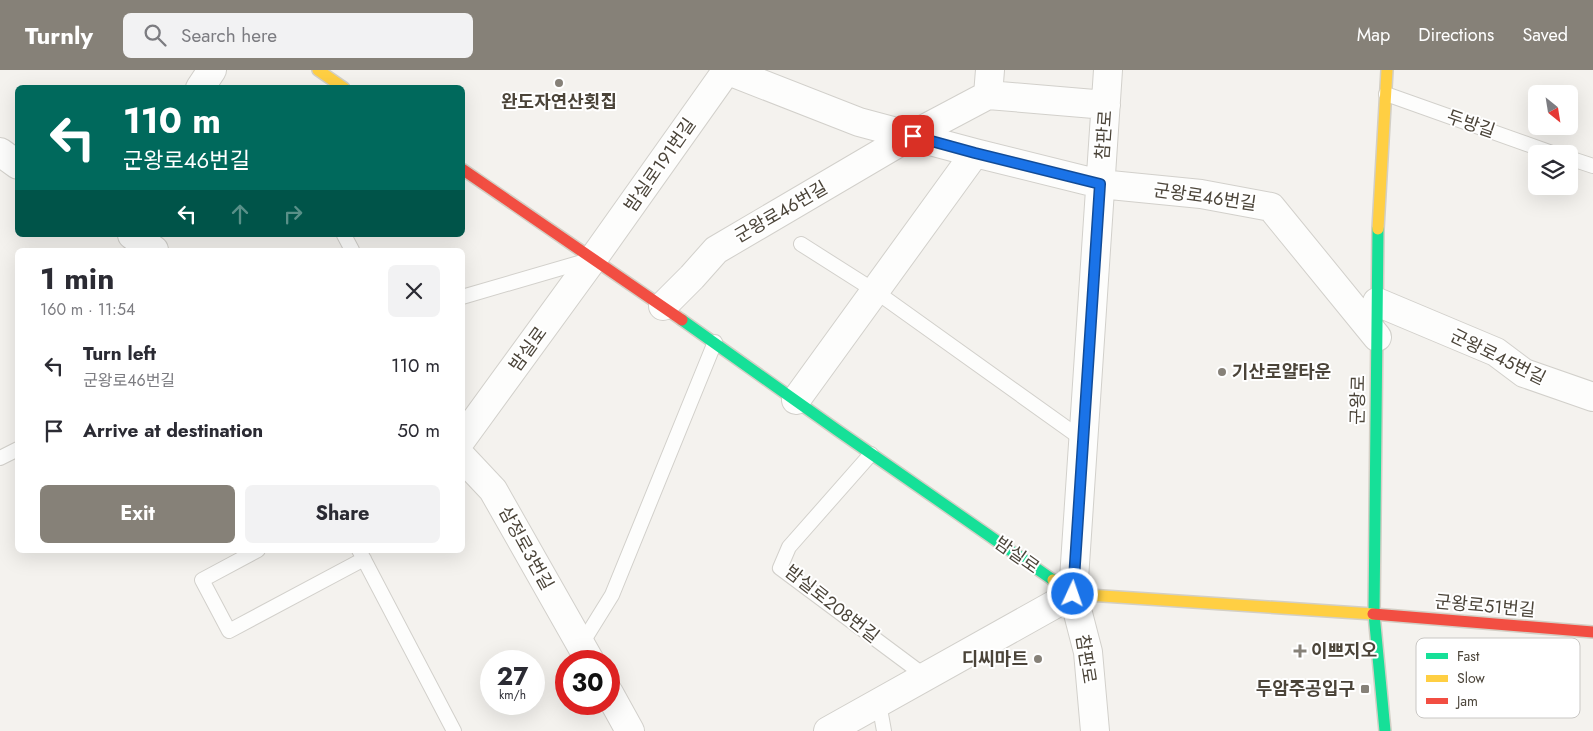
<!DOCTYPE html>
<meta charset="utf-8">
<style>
:root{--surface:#fff;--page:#f2f2f3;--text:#2b2b33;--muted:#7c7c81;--accent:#868178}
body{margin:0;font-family:Jost,"Noto Sans KR",sans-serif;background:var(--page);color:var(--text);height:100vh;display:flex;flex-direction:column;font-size:19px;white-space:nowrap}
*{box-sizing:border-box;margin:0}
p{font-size:16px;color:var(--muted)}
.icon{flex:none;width:28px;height:28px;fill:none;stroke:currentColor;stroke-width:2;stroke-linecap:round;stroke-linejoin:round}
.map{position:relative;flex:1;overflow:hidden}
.drawer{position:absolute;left:15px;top:178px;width:450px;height:305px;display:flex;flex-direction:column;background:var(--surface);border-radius:8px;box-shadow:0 5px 20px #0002}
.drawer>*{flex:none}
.hud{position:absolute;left:15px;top:15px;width:450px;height:152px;border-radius:8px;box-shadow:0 5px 20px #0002;background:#00695c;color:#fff;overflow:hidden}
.needle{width:32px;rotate:150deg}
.tools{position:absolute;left:1528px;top:15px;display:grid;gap:10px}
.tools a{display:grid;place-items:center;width:50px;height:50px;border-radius:8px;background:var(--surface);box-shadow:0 5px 20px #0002;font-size:25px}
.speed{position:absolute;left:480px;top:580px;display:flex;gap:10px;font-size:25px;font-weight:700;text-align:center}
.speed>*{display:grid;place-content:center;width:65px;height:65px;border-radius:50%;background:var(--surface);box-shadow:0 5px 20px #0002;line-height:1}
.speed small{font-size:12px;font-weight:400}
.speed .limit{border:8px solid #d22;background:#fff;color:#111}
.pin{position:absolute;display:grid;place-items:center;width:42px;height:42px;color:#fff;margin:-21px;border-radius:10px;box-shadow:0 2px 8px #0006}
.me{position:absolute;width:55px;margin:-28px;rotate:3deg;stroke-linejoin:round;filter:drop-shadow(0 0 4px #0008)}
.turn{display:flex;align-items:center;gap:18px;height:105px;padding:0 25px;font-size:22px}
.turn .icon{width:65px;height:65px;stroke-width:2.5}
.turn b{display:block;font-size:35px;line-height:42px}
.lanes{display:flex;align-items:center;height:48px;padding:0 25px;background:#0003;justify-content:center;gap:25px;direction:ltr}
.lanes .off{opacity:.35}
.round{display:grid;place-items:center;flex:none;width:52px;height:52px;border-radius:8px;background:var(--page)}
.summary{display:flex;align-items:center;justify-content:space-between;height:85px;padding:0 25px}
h1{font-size:30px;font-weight:700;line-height:38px}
.button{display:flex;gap:10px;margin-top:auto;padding:10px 25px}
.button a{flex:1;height:58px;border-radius:8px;background:var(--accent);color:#fff;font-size:20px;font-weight:700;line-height:58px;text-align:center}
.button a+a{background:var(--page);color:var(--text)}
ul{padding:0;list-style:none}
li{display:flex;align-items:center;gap:15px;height:65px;padding:0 25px}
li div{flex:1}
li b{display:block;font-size:19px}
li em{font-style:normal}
header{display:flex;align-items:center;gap:30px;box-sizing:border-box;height:70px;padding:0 25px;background:var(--accent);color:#fff}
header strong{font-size:24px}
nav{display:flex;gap:28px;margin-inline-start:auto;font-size:18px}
.search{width:350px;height:45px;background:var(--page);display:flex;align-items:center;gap:12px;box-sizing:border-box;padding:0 18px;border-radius:8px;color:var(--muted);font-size:19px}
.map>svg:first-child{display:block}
</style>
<header>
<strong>Turnly</strong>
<div class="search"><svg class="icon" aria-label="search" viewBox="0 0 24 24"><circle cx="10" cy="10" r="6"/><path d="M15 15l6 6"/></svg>Search here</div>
<nav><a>Map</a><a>Directions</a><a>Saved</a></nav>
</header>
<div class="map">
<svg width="1593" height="661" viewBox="0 0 1593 661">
<rect width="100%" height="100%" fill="#f4f2ee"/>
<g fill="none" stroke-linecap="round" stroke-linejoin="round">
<!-- lane casing -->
<g stroke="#d2d0cb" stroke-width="16">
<path id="lane" d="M 1386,24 L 1555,84
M 1569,88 L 1593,96
M 344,165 L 352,180
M 801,174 L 875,221 L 1082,369
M 462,227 L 589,190
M 871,384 L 789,477 L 780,498 L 925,606
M 0,388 L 18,379
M 258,480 L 202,510 L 229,561 L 364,489
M 359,480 L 454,661
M 581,575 L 612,525 L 715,272
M 879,633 L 884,661"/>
</g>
<!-- street casing -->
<g stroke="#d2d0cb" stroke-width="30">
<path id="street" d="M 726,0 L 859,52 L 975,83 L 1100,114 L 1201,124 L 1271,137 L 1377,267
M 200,18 L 212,0
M 988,25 L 990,0
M 0,82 L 18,95
M 132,165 L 154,180
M 1377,232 L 1496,282 L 1524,303 L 1593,327
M 663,236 L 692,207 L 716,180 L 905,69 L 988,25 L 1106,35
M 796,330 L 975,83
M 462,369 L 593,189 L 727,0
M 462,387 L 493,420 L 590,591
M 609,623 L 630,661
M 828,661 L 1073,524
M 1095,661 L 1088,582 L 1073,524 L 1108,0"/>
</g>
<!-- fast casing -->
<g stroke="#d3cfc5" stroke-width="14">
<path id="fast" d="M 1378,159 L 1374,544 L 1385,661
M 682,250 L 837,360 L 1053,510"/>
</g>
<!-- slow casing -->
<g stroke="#d3cfc5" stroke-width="14">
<path id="slow" d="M 318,0 L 344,18
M 1378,159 L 1387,0
M 1053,510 L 1073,524 L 1373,544"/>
</g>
<!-- jam casing -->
<g stroke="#d3cfc5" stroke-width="14">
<path id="jam" d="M 462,99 L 682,250
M 1373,544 L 1593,562"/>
</g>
<!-- lane -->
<use href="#lane" stroke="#fdfdfc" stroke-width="14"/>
<!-- street -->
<use href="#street" stroke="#fdfdfc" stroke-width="28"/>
<!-- fast -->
<use href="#fast" stroke="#16e098" stroke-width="11"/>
<!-- slow -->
<use href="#slow" stroke="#ffcf43" stroke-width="11"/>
<!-- jam -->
<use href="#jam" stroke="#f24e42" stroke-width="11"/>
</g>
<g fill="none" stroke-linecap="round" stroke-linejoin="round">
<!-- route casing -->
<g stroke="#114b97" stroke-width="12">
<path id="route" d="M 913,66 L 975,83 L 1100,114 L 1073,524"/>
</g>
<!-- route -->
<use href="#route" stroke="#1a73e8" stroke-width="9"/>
</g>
<!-- markers -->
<g fill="#868178" stroke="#fff" stroke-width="2">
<circle cx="559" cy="13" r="5"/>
<circle cx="1222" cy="302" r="5"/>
<path d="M1297.5 573.5h5v5h5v5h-5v5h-5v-5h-5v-5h5z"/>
<circle cx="1038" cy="589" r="5"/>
<rect x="1360" y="614" width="10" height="10" rx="2.5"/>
</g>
<g text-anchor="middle" stroke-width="4" stroke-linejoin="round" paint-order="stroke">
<!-- poi labels -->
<g font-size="18" font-weight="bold" fill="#4b4439" stroke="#fff" text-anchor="start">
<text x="559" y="38" text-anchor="middle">완도자연산횟집</text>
<text x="1232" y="308">기산로얄타운</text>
<text x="1311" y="587">이쁘지오</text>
<text x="1028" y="595" text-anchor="end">디씨마트</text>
<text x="1355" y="625" text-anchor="end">두암주공입구</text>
</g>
<!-- street labels -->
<g font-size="18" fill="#4b4439" stroke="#fff">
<text transform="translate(1471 54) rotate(19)" y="6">두방길</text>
<text transform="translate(1104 65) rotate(-86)" y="6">참판로</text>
<text transform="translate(660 95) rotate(-55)" y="6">밤실로191번길</text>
<text transform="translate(1205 127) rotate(8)" y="6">군왕로46번길</text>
<text transform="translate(781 142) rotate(-30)" y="6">군왕로46번길</text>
<text transform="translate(528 279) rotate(-54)" y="6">밤실로</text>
<text transform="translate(1498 287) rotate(26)" y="6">군왕로45번길</text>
<text transform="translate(1358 330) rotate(-89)" y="6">군왕로</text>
<text transform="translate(526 478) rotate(61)" y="6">삼정로3번길</text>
<text transform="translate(1017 485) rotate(35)" y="6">밤실로</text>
<text transform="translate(832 534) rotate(38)" y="6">밤실로208번길</text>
<text transform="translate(1485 536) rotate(5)" y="6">군왕로51번길</text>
<text transform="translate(1086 589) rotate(81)" y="6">참판로</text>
</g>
</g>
<!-- legend -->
<rect x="1416" y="568" width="164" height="80" rx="8" fill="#fff" stroke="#c9c7c4" stroke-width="1"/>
<rect x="1426" y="583" width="22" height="6" fill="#16e098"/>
<rect x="1426" y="605" width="22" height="7" fill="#ffcf43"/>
<rect x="1426" y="628" width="22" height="6" fill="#f24e42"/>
<g font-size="14" fill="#4b4439">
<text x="1457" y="591">Fast</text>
<text x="1457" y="613">Slow</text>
<text x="1457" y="636">Jam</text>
</g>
</svg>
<div class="tools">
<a><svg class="needle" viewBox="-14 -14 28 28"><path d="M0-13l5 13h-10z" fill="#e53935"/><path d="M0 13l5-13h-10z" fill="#7c7c81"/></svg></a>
<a><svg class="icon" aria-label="layers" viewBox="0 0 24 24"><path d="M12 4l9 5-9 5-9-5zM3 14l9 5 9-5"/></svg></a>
</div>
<div class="speed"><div>27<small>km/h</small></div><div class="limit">30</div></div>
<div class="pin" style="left:913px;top:66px;background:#d93025"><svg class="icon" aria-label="arrive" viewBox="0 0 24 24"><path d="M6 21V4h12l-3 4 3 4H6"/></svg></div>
<svg class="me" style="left:1073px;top:524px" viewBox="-20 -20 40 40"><circle r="17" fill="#1a73e8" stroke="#fff" stroke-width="3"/><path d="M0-11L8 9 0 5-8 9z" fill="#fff"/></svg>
<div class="hud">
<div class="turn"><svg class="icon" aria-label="left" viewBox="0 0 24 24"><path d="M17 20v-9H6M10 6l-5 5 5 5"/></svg><div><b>110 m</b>군왕로46번길</div></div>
<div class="lanes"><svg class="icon" aria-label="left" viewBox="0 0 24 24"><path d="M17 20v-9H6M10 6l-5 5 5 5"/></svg><svg class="icon off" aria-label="ahead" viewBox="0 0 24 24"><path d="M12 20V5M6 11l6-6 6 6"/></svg><svg class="icon off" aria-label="right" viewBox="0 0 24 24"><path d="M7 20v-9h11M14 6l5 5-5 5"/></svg></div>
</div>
<section class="drawer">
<div class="summary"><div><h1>1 min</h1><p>160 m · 11:54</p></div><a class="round"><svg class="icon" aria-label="close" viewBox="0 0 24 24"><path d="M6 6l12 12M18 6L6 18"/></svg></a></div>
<ul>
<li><svg class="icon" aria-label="left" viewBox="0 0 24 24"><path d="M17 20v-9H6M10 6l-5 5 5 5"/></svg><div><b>Turn left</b><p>군왕로46번길</p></div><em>110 m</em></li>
<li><svg class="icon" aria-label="arrive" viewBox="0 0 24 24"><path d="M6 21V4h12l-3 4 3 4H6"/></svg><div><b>Arrive at destination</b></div><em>50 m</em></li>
</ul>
<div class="button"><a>Exit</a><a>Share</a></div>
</section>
</div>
